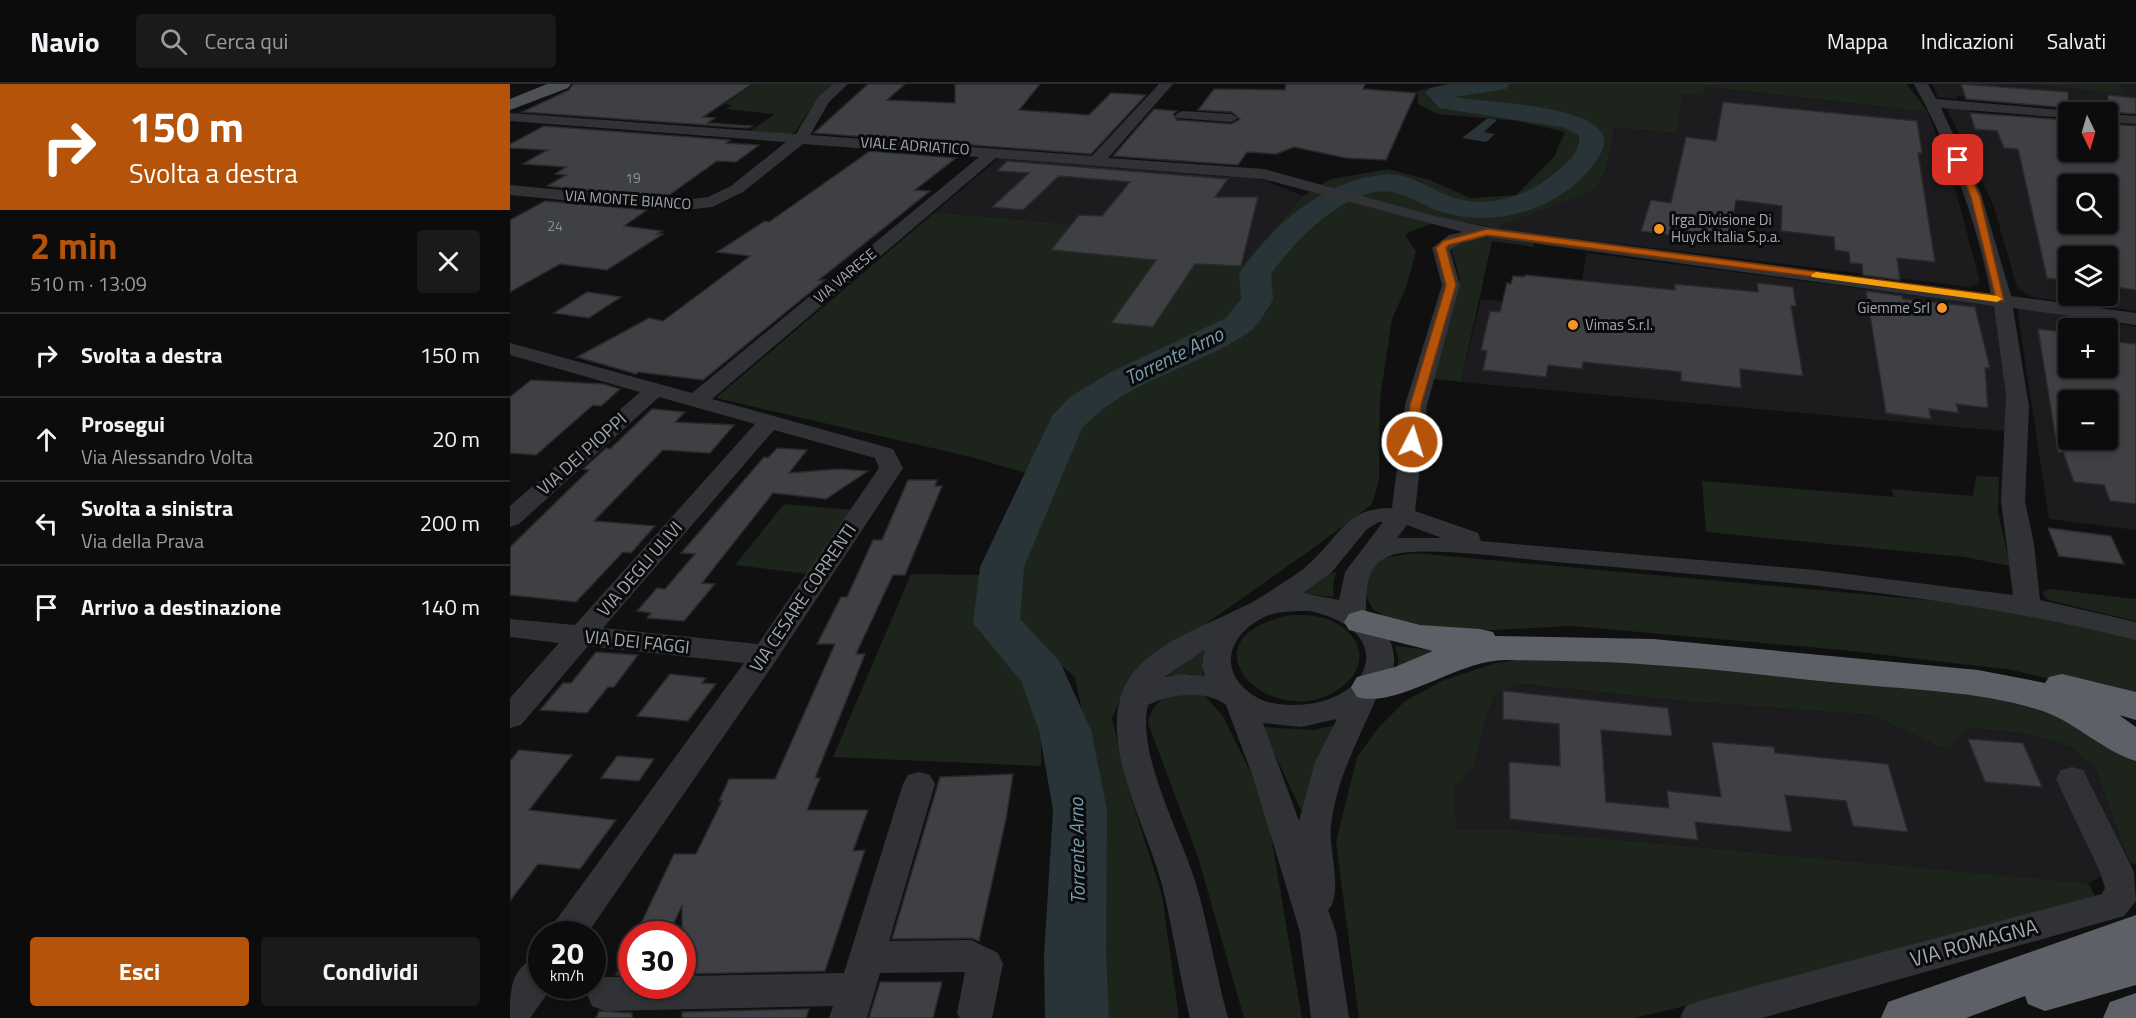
<!DOCTYPE html>
<html lang="it">
<meta charset="utf-8">
<style>
:root{--surface:#0c0c0d;--page:#1a1a1b;--text:#f1f3f6;--muted:#9a9b9d;--line:#2c2c2e;--accent:#b45309}
body{margin:0;font-family:"Titillium Web",sans-serif;background:var(--page);color:var(--text);height:100vh;display:flex;flex-direction:column;font-size:22px;white-space:nowrap}
*{box-sizing:border-box;margin:0}
p{font-size:20px;color:var(--muted)}
.icon{flex:none;width:33px;height:33px;fill:none;stroke:currentColor;stroke-width:2;stroke-linecap:round;stroke-linejoin:round}
.map{position:relative;flex:1;overflow:hidden}
.side{display:flex;flex-direction:column;background:var(--surface);width:510px}
.side>*{flex:none}
.top-card{background:#b45309;color:#fff;overflow:hidden}
.needle{width:39px;rotate:175deg}
.tools{position:absolute;left:1548px;top:18px;display:grid;gap:12px}
.tools a{display:grid;place-items:center;width:60px;height:60px;border-radius:6px;background:var(--surface);box-shadow:0 3px 9px #0003,0 0 0 2px var(--line);font-size:30px}
.speed{position:absolute;left:18px;top:837px;display:flex;gap:12px;font-size:30px;font-weight:700;text-align:center}
.speed>*{display:grid;place-content:center;width:78px;height:78px;border-radius:50%;background:var(--surface);box-shadow:0 3px 9px #0003,0 0 0 2px var(--line);line-height:1}
.speed small{font-size:15px;font-weight:400}
.speed .limit{border:9px solid #d22;background:#fff;color:#111}
.pin{position:absolute;display:grid;place-items:center;width:51px;height:51px;color:#fff;margin:-26px;border-radius:12px;box-shadow:0 3px 9px #0006}
.me{position:absolute;width:66px;margin:-33px;rotate:5deg;stroke-linejoin:round;filter:drop-shadow(0 0 4px #0008)}
.turn{display:flex;align-items:center;gap:21px;height:126px;padding:0 30px;font-size:27px}
.turn .icon{width:78px;height:78px;stroke-width:2.5}
.turn b{display:block;font-size:42px;line-height:51px}
.round{display:grid;place-items:center;flex:none;width:63px;height:63px;border-radius:6px;background:var(--page)}
.headline{display:flex;align-items:center;justify-content:space-between;height:102px;padding:0 30px}
h1{font-size:36px;font-weight:700;line-height:45px;color:var(--accent)}
.primary-button{display:flex;gap:12px;margin-top:auto;padding:12px 30px}
.primary-button a{flex:1;height:69px;border-radius:6px;background:var(--accent);color:#fff;font-size:24px;font-weight:700;line-height:69px;text-align:center}
.primary-button a+a{background:var(--page);color:var(--text)}
ul{padding:0;list-style:none}
li{display:flex;align-items:center;gap:18px;height:84px;padding:0 30px;border-top:2px solid var(--line)}
li div{flex:1}
li b{display:block;font-size:22px}
li em{font-style:normal}
header{display:flex;align-items:center;gap:36px;box-sizing:border-box;height:84px;padding:0 30px;background:var(--surface);border-bottom:2px solid var(--line)}
header strong{font-size:28px}
nav{display:flex;gap:33px;margin-inline-start:auto;font-size:21px}
.search{width:420px;height:54px;background:var(--page);display:flex;align-items:center;gap:15px;box-sizing:border-box;padding:0 21px;border-radius:6px;color:var(--muted);font-size:22px}
main{display:flex;flex:1;min-height:0}
.map>svg:first-child{display:block}
</style>
<header>
<strong>Navio</strong>
<div class="search"><svg class="icon" aria-label="search" viewBox="0 0 24 24"><circle cx="10" cy="10" r="6"/><path d="M15 15l6 6"/></svg>Cerca qui</div>
<nav><a>Mappa</a><a>Indicazioni</a><a>Salvati</a></nav>
</header>
<main>
<section class="side">
<div class="top-card">
<div class="turn"><svg class="icon" aria-label="right" viewBox="0 0 24 24"><path d="M7 20v-9h11M14 6l5 5-5 5"/></svg><div><b>150 m</b>Svolta a destra</div></div>
</div>
<div class="headline"><div><h1>2 min</h1><p>510 m · 13:09</p></div><a class="round"><svg class="icon" aria-label="close" viewBox="0 0 24 24"><path d="M6 6l12 12M18 6L6 18"/></svg></a></div>
<ul>
<li><svg class="icon" aria-label="right" viewBox="0 0 24 24"><path d="M7 20v-9h11M14 6l5 5-5 5"/></svg><div><b>Svolta a destra</b></div><em>150 m</em></li>
<li><svg class="icon" aria-label="ahead" viewBox="0 0 24 24"><path d="M12 20V5M6 11l6-6 6 6"/></svg><div><b>Prosegui</b><p>Via Alessandro Volta</p></div><em>20 m</em></li>
<li><svg class="icon" aria-label="left" viewBox="0 0 24 24"><path d="M17 20v-9H6M10 6l-5 5 5 5"/></svg><div><b>Svolta a sinistra</b><p>Via della Prava</p></div><em>200 m</em></li>
<li><svg class="icon" aria-label="arrive" viewBox="0 0 24 24"><path d="M6 21V4h12l-3 4 3 4H6"/></svg><div><b>Arrivo a destinazione</b></div><em>140 m</em></li>
</ul>
<div class="primary-button"><a>Esci</a><a>Condividi</a></div>
</section>
<div class="map">
<svg width="1626" height="934" viewBox="0 0 1626 934">
<rect width="100%" height="100%" fill="#101011"/>
<!-- built -->
<path fill="#1c1c1e" fill-rule="evenodd" d="M 1422,0 L 1517,0 L 1616,9 L 1611,0 L 1626,0 L 1626,28 L 1447,12 L 1447,15 L 1428,13 Z
M 1195,3 L 1418,28 L 1445,104 L 1470,198 L 1461,203 L 989,145 L 991,141 L 1083,106 L 1093,93 L 1103,44 L 1165,49 L 1173,10 L 1192,12 Z
M 1459,24 L 1460,28 L 1558,36 L 1558,68 L 1598,68 L 1598,39 L 1626,42 L 1626,227 L 1521,213 L 1507,203 L 1483,120 L 1437,25 ZM 1558,100 L 1598,100 L 1598,140 L 1558,140 ZM 1558,172 L 1598,172 L 1598,212 L 1558,212 Z
M 490,73 L 748,94 L 793,112 L 731,182 L 541,166 L 561,140 L 425,128 Z
M 1077,169 L 1485,222 L 1502,348 L 951,298 L 971,215 L 1066,226 Z
M 1507,223 L 1626,243 L 1626,446 L 1539,435 ZM 1558,244 L 1598,244 L 1598,284 L 1558,284 ZM 1558,316 L 1598,316 L 1598,356 L 1558,356 Z
M 1007,600 L 1183,618 L 1361,631 L 1439,667 L 1457,644 L 1519,650 L 1561,663 L 1585,684 L 1620,779 L 1578,799 L 1003,746 L 947,747 L 944,704 L 964,682 L 976,632 L 986,610 Z"/>
<!-- green -->
<path fill="#1c241c" d="M 244,0 L 323,0 L 308,14 L 285,48 L 280,50 L 240,47 L 265,30 L 216,25 L 222,21 L 215,20 Z
M 936,0 L 1397,0 L 1418,28 L 1196,3 L 1192,12 L 1173,10 L 1166,49 L 1104,44 C 1099,65 1099,95 1080,108 L 991,141 L 989,145 C 952,136 929,132 895,151 L 906,167 L 896,204 L 882,235 L 870,314 L 869,396 L 862,420 L 805,463 L 621,592 L 602,634 L 619,707 L 652,811 L 669,934 L 594,934 L 579,661 L 565,593 L 516,552 L 507,524 L 507,475 L 567,338 L 548,337 L 523,391 L 461,373 L 206,314 L 425,128 L 561,140 L 541,166 L 731,182 L 793,112 L 821,95 L 878,85 L 920,96 L 960,114 L 1006,111 L 1044,73 L 1055,48 L 1008,37 L 927,30 L 908,20 L 907,7 Z
M 1517,0 L 1611,0 L 1617,10 Z
M 984,153 L 1022,158 L 1025,163 L 982,157 L 951,298 L 923,295 L 950,196 L 941,163 L 947,158 Z
M 1466,392 L 1489,393 L 1488,428 L 1500,482 L 1454,473 L 1196,448 L 1192,397 L 1384,413 L 1381,405 L 1463,412 Z
M 274,420 L 344,426 L 298,490 L 225,481 Z
M 905,469 L 1451,519 L 1549,536 L 1626,555 L 1626,615 L 1502,586 L 1333,566 L 1061,542 L 925,549 L 888,541 L 863,525 L 853,507 L 860,484 L 874,474 Z
M 824,488 L 826,489 L 823,500 L 824,513 L 789,509 Z
M 401,490 L 470,491 L 471,549 L 523,598 L 531,627 L 531,682 L 323,673 Z
M 1540,505 L 1626,515 L 1626,537 L 1538,516 L 1532,509 Z
M 781,531 C 795,531 809,531 822,537 C 855,553 859,583 830,604 C 765,653 663,555 781,531 Z
M 885,562 L 949,569 L 882,599 L 889,577 Z
M 694,563 L 692,580 L 694,593 L 681,590 L 651,592 Z
M 1028,573 L 1088,573 L 1470,607 L 1526,619 L 1626,676 L 1626,781 L 1620,779 L 1585,684 L 1561,663 L 1519,650 L 1457,644 L 1439,667 L 1361,631 L 1183,618 L 1008,600 L 986,610 L 976,632 L 964,683 L 944,704 L 947,746 L 1003,746 L 1578,799 L 1585,812 L 1283,896 L 1125,934 L 849,934 L 826,758 L 847,673 L 868,644 L 895,617 L 934,596 L 986,579 Z
M 673,608 L 693,610 L 712,631 L 755,717 L 792,934 L 734,934 L 688,773 L 638,639 C 643,618 652,613 673,608 Z
M 835,639 L 797,725 L 791,726 L 752,643 L 803,646 Z"/>
<!-- water -->
<path fill="#293439" d="M 978,34 L 987,36 L 974,48 L 985,50 L 976,58 L 952,54 Z"/>
<g fill="none" stroke-linecap="round" stroke-linejoin="round">
<!-- river -->
<path fill="#293439" fill-rule="evenodd" d="M 941,0 L 999,0 L 996,5 L 945,13 C 971,19 1118,20 1091,69 C 1061,122 989,146 932,128 C 910,121 889,103 865,108 C 825,116 790,153 765,184 L 761,190 L 763,216 C 756,226 748,243 738,249 C 685,284 617,296 572,344 L 514,483 L 510,535 L 550,578 L 581,646 L 597,726 L 596,871 L 599,934 L 535,934 L 534,871 L 543,726 L 529,646 L 511,597 L 463,539 L 470,483 L 542,332 L 560,313 L 601,288 L 716,234 L 731,215 L 729,190 L 734,183 C 766,138 814,98 870,91 C 896,87 916,103 939,112 C 975,126 1018,113 1046,88 C 1057,79 1071,68 1069,51 L 1052,43 L 929,24 L 916,9 L 920,4 Z"/>
</g>
<!-- building -->
<path fill="#3f4044" stroke="#2a2a2d" stroke-width="1.5" fill-rule="evenodd" d="M 63,0 L 242,0 L 193,33 L 205,34 L 197,39 L 242,42 L 238,44 L 12,28 L 59,6 Z
M 358,0 L 395,0 L 377,16 L 445,19 L 445,0 L 530,0 L 509,26 L 579,31 L 601,9 L 636,11 L 581,70 L 304,49 Z
M 776,0 L 855,0 L 853,5 L 906,9 L 876,76 L 836,74 L 784,63 L 766,70 L 737,68 L 728,81 L 603,72 L 644,25 L 667,27 L 663,30 L 667,36 L 721,40 L 730,35 L 722,28 L 688,26 L 704,5 L 775,6 Z
M 1451,0 L 1558,8 L 1558,24 L 1456,15 Z
M 1598,11 L 1626,14 L 1626,30 L 1598,28 Z
M 1213,18 L 1407,37 L 1412,69 L 1408,69 L 1425,178 L 1387,174 L 1390,196 L 1353,191 L 1352,180 L 1340,179 L 1339,168 L 1325,166 L 1324,153 L 1271,147 L 1272,122 L 1226,116 L 1219,159 L 1131,147 L 1141,116 L 1161,119 L 1176,53 L 1206,57 Z
M 1460,29 L 1558,36 L 1558,68 L 1598,68 L 1598,40 L 1626,42 L 1626,206 L 1598,202 L 1598,172 L 1558,172 L 1558,197 L 1537,194 L 1508,65 L 1494,64 L 1487,47 L 1465,45 ZM 1558,100 L 1598,100 L 1598,140 L 1558,140 Z
M 34,42 L 220,56 L 216,59 L 249,61 L 226,78 L 207,77 L 155,114 L 37,102 L 56,91 L 45,90 L 56,83 L 13,80 L 37,66 L 0,64 L 0,60 Z
M 360,67 L 446,74 L 405,106 L 420,107 L 309,196 L 315,196 L 193,296 L 128,288 L 126,290 L 67,273 L 139,234 L 153,237 L 240,172 L 207,168 L 255,137 L 259,138 Z
M 497,77 L 718,95 L 705,113 L 748,113 L 731,182 L 685,180 L 643,243 L 601,239 L 646,176 L 541,166 L 569,131 L 592,132 L 620,98 L 549,92 L 513,126 L 482,123 L 519,89 L 487,87 Z
M 35,117 L 137,126 L 114,142 L 152,147 L 147,150 L 153,150 L 97,186 L 50,180 L 0,208 L 0,136 Z
M 1015,191 L 1165,206 L 1165,200 L 1248,208 L 1247,199 L 1283,203 L 1286,222 L 1281,222 L 1293,292 L 1230,285 L 1231,304 L 1171,297 L 1171,288 L 1073,278 L 1072,285 L 1038,281 L 1036,293 L 973,286 L 977,267 L 971,266 L 980,227 L 990,228 L 997,199 L 1001,200 L 1003,192 L 1015,193 Z
M 1356,207 L 1392,212 L 1393,215 L 1465,223 L 1480,284 L 1475,284 L 1478,324 L 1446,320 L 1449,329 L 1419,325 L 1421,335 L 1376,329 Z
M 77,208 L 111,213 L 79,234 L 44,229 Z
M 1528,245 L 1555,248 L 1558,259 L 1558,284 L 1598,284 L 1598,257 L 1626,260 L 1626,420 L 1600,417 L 1594,401 L 1564,398 L 1553,368 L 1548,369 ZM 1558,316 L 1598,316 L 1598,365 L 1558,360 Z
M 21,296 L 93,300 L 110,305 L 91,322 L 83,321 L 26,371 L 0,369 L 0,313 Z
M 142,325 L 175,328 L 165,338 L 224,341 L 200,369 L 153,366 L 84,437 L 145,442 L 121,469 L 113,468 L 66,518 L 0,511 L 0,463 L 79,386 L 73,385 L 96,364 L 100,365 Z
M 267,364 L 297,366 L 279,389 L 328,385 L 358,387 L 316,415 L 263,409 L 192,499 L 205,500 L 174,537 L 137,534 L 141,529 L 127,527 L 147,504 L 155,505 L 185,470 L 171,469 L 254,373 L 258,374 Z
M 398,396 L 427,396 L 425,402 L 432,402 L 395,491 L 383,491 L 346,570 L 355,570 L 305,694 L 310,694 L 297,726 L 358,726 L 343,767 L 355,766 L 315,887 L 172,890 L 172,821 L 159,850 L 126,850 L 164,770 L 186,770 L 212,717 L 209,717 L 219,695 L 265,695 L 325,560 L 307,560 L 331,513 L 337,513 L 363,456 L 372,456 Z
M 1538,444 L 1601,452 L 1614,480 L 1549,472 Z
M 86,568 L 128,571 L 104,603 L 98,603 L 77,629 L 30,626 L 53,599 L 61,599 Z
M 160,590 L 196,594 L 192,599 L 206,600 L 178,637 L 127,632 Z
M 993,607 L 1158,624 L 1162,652 L 1091,646 L 1096,718 L 1159,724 L 1157,707 L 1211,713 L 1202,658 L 1264,663 L 1265,669 L 1378,680 L 1398,748 L 1343,742 L 1336,717 L 1275,711 L 1282,748 L 1185,738 L 1188,756 L 1000,735 L 999,678 L 1050,682 L 1049,640 L 993,635 Z
M 1458,655 L 1513,659 L 1532,703 L 1475,698 Z
M 9,666 L 62,671 L 19,726 L 106,736 L 70,785 L 28,780 L 0,817 L 0,677 Z
M 107,672 L 144,675 L 129,697 L 91,694 Z
M 503,690 L 496,735 L 469,857 L 461,854 L 382,855 L 430,693 Z
M 122,859 L 122,891 L 106,891 Z
M 370,898 L 432,898 L 423,934 L 359,934 Z
M 299,925 L 296,934 L 172,934 L 172,928 Z
M 89,927 L 122,929 L 122,934 L 86,934 Z"/>
<g fill="none" stroke-linecap="round" stroke-linejoin="round">
<!-- minor -->
<path fill="#313236" fill-rule="evenodd" d="M 323,0 L 338,0 L 319,18 L 300,51 L 582,72 L 649,0 L 663,0 L 598,74 L 754,85 L 925,132 L 977,143 L 1481,210 C 1466,136 1441,66 1404,0 L 1418,0 L 1426,15 L 1563,27 L 1558,28 L 1558,34 L 1431,24 L 1471,110 L 1501,212 L 1626,229 L 1626,241 L 1503,224 L 1519,323 L 1515,417 L 1524,460 L 1530,516 L 1626,538 L 1626,556 C 1437,508 1239,495 1045,478 C 1010,475 911,461 882,471 C 856,480 856,504 856,528 C 871,539 885,557 884,577 C 884,594 871,603 865,617 C 847,659 826,696 821,742 C 818,764 834,810 818,826 L 826,848 L 839,934 L 801,934 L 790,848 L 743,693 L 716,621 C 695,605 660,610 638,621 C 626,670 672,752 686,800 C 699,844 706,890 718,934 L 680,934 C 669,890 663,845 652,801 C 637,741 579,645 623,589 C 654,550 719,535 759,508 C 773,498 791,489 803,476 C 832,449 836,424 882,424 L 895,321 L 932,201 L 922,164 L 939,151 L 953,148 L 753,95 L 486,74 L 202,315 L 383,365 L 393,384 L 265,578 L 77,850 L 40,850 L 44,839 L 234,579 L 78,562 L 11,641 L 0,644 L 0,614 L 49,559 L 0,553 L 0,535 L 65,541 L 245,340 L 149,313 L 9,440 L 0,443 L 0,422 L 130,308 L 0,271 L 0,259 L 182,309 L 469,73 L 293,60 L 233,108 L 202,123 L 166,127 L 0,111 L 0,101 L 166,117 L 198,113 L 221,102 L 276,58 L 0,37 L 0,29 L 286,50 L 308,13 ZM 977,153 L 1484,222 L 1496,311 L 1491,417 L 1503,511 L 1305,486 L 971,457 L 968,449 L 905,427 L 917,321 L 950,201 L 940,166 L 951,159 ZM 264,346 L 365,374 L 369,384 L 248,560 L 93,544 ZM 869,438 L 873,438 L 835,488 L 829,516 L 793,509 L 821,489 L 857,445 ZM 897,441 L 932,454 L 887,454 ZM 800,527 C 891,547 862,622 781,621 C 769,621 756,619 746,613 C 704,588 719,547 759,531 C 772,527 787,527 800,527 ZM 694,566 L 692,582 L 695,592 L 671,590 L 654,593 ZM 827,635 L 805,678 L 789,737 L 753,639 L 791,643 Z
M 672,27 L 721,30 L 728,34 L 721,38 L 667,34 L 665,31 Z
M 1598,30 L 1626,32 L 1626,40 L 1598,38 Z
M 1562,683 L 1573,686 L 1624,788 L 1626,817 L 1614,832 L 1252,934 L 1170,934 L 1176,922 L 1189,917 L 1592,810 L 1595,804 L 1590,788 L 1546,695 L 1551,686 Z
M 409,688 L 420,691 L 425,700 L 379,857 L 461,856 L 488,869 L 493,880 L 482,934 L 450,934 L 447,929 L 455,888 L 370,889 L 357,934 L 319,934 L 323,922 L 95,927 L 82,922 L 77,910 L 82,898 L 95,893 L 122,893 L 122,902 L 172,902 L 172,892 L 334,889 L 393,700 L 398,691 Z
M 32,871 L 32,902 L 43,902 L 20,934 L 0,934 C 0,905 0,882 32,871 Z"/>
<!-- major -->
<path fill="#4d5055" fill-rule="evenodd" d="M 37,0 L 61,0 L 58,4 L 0,26 L 0,15 Z"/>
<!-- highway -->
<path fill="#5d6167" fill-rule="evenodd" d="M 852,526 L 910,541 L 970,545 L 983,548 L 985,552 L 1143,555 L 1468,586 L 1535,599 L 1539,593 L 1552,590 L 1626,608 L 1626,636 L 1609,631 L 1626,643 L 1626,677 C 1590,666 1563,635 1526,625 C 1467,607 1403,606 1342,600 C 1276,594 1210,585 1143,581 C 1095,577 1046,577 998,576 C 950,574 889,625 847,613 L 841,603 L 847,593 L 885,583 L 923,567 L 839,546 L 834,538 L 839,530 Z
M 1626,831 L 1626,901 L 1535,927 L 1518,920 L 1515,912 L 1456,934 L 1371,934 L 1378,918 Z
M 1626,909 L 1626,934 L 1593,934 L 1600,918 Z"/>
</g>
<!-- route -->
<path fill="#b45309" stroke="#753606" stroke-width="1.5" d="M 1445,74 L 1453,76 L 1470,113 L 1494,217 L 977,151 L 939,161 L 936,164 L 946,201 L 911,321 L 908,358 L 902,362 L 896,358 L 900,321 L 936,201 L 926,164 L 933,157 L 977,145 L 1485,211 L 1461,113 Z"/>
<!-- slow -->
<path fill="#f59e0b" d="M 1306,188 L 1487,212 L 1492,215 L 1487,218 L 1302,193 L 1301,191 Z"/>
<!-- markers -->
<g fill="#f29427" stroke="#0b0b0c" stroke-width="2">
<circle cx="1149" cy="145" r="6"/>
<circle cx="1432" cy="224" r="6"/>
<circle cx="1063" cy="241" r="6"/>
</g>
<g text-anchor="middle" stroke-width="6" stroke-linejoin="round" paint-order="stroke">
<!-- far-number labels -->
<g font-size="14" fill="#888e96">
<text x="123" y="99">19</text>
<text x="45" y="147">24</text>
</g>
<!-- far-street labels -->
<g font-size="15" fill="#a1a8b2" stroke="#0b0b0c">
<text transform="translate(405 62) rotate(4)" y="5">VIALE ADRIATICO</text>
<text transform="translate(118 116) rotate(4)" y="5">VIA MONTE BIANCO</text>
<text transform="translate(335 192) rotate(-40)" y="5">VIA VARESE</text>
</g>
<!-- far-poi labels -->
<g font-size="15" fill="#a1a8b2" stroke="#0b0b0c" text-anchor="start">
<text x="1161" y="141">Irga Divisione Di<tspan x="1161" dy="17">Huyck Italia S.p.a.</tspan></text>
<text x="1420" y="229" text-anchor="end">Giemme Srl</text>
<text x="1075" y="246">Vimas S.r.l.</text>
</g>
<!-- street labels -->
<g font-size="18" fill="#a1a8b2" stroke="#0b0b0c">
<text transform="translate(72 370) rotate(-42)" y="6">VIA DEI PIOPPI</text>
<text transform="translate(130 485) rotate(-49)" y="6">VIA DEGLI ULIVI</text>
<text transform="translate(293 514) rotate(-56)" y="6">VIA CESARE CORRENTI</text>
<text transform="translate(127 558) rotate(6)" y="6">VIA DEI FAGGI</text>
</g>
<!-- water labels -->
<g font-size="20" font-style="italic" fill="#779bae" stroke="#0b0b0c">
<text transform="translate(664 272) rotate(-26)" y="7">Torrente Arno</text>
<text transform="translate(567 767) rotate(-91)" y="7">Torrente Arno</text>
</g>
<!-- near-street labels -->
<g font-size="21" fill="#a1a8b2" stroke="#0b0b0c">
<text transform="translate(1464 859) rotate(-15)" y="7">VIA ROMAGNA</text>
</g>
</g>
</svg>
<div class="tools">
<a><svg class="needle" viewBox="-14 -14 28 28"><path d="M0-13l5 13h-10z" fill="#e53935"/><path d="M0 13l5-13h-10z" fill="#9a9b9d"/></svg></a>
<a><svg class="icon" aria-label="search" viewBox="0 0 24 24"><circle cx="10" cy="10" r="6"/><path d="M15 15l6 6"/></svg></a>
<a><svg class="icon" aria-label="layers" viewBox="0 0 24 24"><path d="M12 4l9 5-9 5-9-5zM3 14l9 5 9-5"/></svg></a>
<a>+</a>
<a>−</a>
</div>
<div class="speed"><div>20<small>km/h</small></div><div class="limit">30</div></div>
<div class="pin" style="left:1448px;top:76px;background:#d93025"><svg class="icon" aria-label="arrive" viewBox="0 0 24 24"><path d="M6 21V4h12l-3 4 3 4H6"/></svg></div>
<svg class="me" style="left:902px;top:358px" viewBox="-20 -20 40 40"><circle r="17" fill="#b45309" stroke="#fff" stroke-width="3"/><path d="M0-11L8 9 0 5-8 9z" fill="#fff"/></svg>
</div>
</main>
